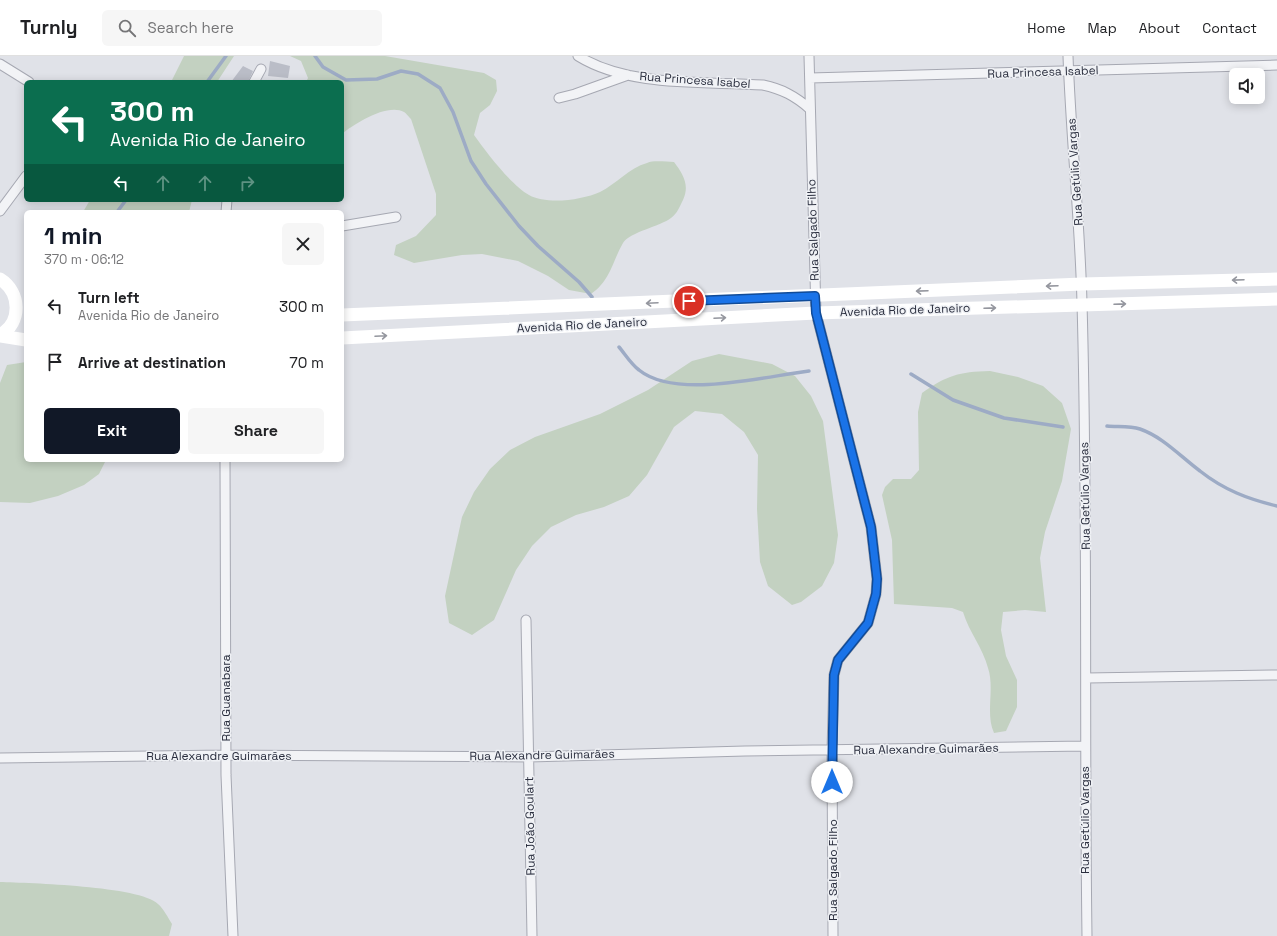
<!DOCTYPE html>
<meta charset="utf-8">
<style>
:root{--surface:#fff;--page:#f6f6f6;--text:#202124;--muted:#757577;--line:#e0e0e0;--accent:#111827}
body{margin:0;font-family:"Space Grotesk",sans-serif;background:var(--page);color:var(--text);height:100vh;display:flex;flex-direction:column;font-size:15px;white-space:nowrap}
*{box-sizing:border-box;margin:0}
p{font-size:13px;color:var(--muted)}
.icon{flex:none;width:22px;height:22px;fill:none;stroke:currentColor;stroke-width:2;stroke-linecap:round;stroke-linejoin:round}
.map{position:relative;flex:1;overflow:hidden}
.drawer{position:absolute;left:24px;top:154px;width:320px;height:252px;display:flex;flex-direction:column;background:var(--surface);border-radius:6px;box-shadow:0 2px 10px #0003}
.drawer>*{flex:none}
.top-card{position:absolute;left:24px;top:24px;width:320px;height:122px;border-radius:6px;box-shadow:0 2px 10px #0003;background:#0b6e4f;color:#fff;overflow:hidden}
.controls{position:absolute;left:1229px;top:12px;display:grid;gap:8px}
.controls a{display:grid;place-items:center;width:36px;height:36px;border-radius:6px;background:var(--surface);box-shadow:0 2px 10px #0003;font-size:20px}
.pin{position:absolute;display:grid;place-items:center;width:34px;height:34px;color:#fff;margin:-17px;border:2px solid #fff;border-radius:50%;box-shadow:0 1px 4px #0007}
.me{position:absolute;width:44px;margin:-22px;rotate:0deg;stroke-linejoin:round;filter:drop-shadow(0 0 3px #0008)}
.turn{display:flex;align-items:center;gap:14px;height:84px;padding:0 20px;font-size:18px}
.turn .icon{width:52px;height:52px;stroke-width:2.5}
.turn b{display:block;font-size:28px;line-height:34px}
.lanes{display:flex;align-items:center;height:38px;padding:0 20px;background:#0003;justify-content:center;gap:20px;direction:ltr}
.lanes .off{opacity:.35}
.round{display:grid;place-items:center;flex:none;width:42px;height:42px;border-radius:6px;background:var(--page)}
.headline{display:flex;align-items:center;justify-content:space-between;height:68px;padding:0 20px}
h1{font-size:24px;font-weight:700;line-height:30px;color:var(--accent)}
.action{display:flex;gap:8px;margin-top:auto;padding:8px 20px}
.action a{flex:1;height:46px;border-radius:6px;background:var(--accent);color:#fff;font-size:16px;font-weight:700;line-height:46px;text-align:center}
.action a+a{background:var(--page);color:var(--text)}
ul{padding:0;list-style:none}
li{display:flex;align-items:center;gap:12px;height:56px;padding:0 20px}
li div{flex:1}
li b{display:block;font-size:15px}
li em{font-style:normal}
header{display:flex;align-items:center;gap:24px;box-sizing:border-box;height:56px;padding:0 20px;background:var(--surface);border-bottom:1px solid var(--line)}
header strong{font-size:19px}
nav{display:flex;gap:22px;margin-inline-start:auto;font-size:14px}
.search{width:280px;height:36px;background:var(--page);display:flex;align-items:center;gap:10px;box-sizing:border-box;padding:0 14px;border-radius:6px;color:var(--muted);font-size:15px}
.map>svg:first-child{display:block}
</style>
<header>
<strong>Turnly</strong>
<div class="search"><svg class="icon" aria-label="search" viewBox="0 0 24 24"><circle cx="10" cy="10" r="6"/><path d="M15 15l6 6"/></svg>Search here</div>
<nav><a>Home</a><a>Map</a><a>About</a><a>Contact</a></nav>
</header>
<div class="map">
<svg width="1277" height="880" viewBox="0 0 1277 880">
<rect width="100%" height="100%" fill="#e0e2e8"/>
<!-- green -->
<path fill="#c3d1c1" d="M 184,0 L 234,0 L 217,26 L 171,26 Z
M 290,0 L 385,0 L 484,17 L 496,24 L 497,35 L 490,49 L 480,57 L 474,79 C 486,96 512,130 529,139 C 547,149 582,144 600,136 C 616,128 629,112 647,107 C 654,104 666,106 674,106 C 683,118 690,129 683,144 C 680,150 677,158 671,162 C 661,170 630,176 623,187 C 612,206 611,224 591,238 L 569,234 L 548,220 L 518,205 L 482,198 L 462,199 L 414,207 L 394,199 L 396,189 L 416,180 L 436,159 L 436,138 L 411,63 C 409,61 406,57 404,56 C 387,47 354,68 342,78 L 342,26 L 306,26 L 308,22 L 301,5 Z
M 90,144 L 192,144 L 189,156 L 83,156 Z
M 719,298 L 772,308 L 795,320 L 811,340 L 823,365 L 838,479 L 834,507 L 822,530 L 801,546 L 792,549 L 768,530 L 760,506 L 757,453 L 758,399 L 744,376 L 722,358 L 695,355 L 674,371 L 647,419 L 629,440 L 604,451 L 576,459 L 551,471 L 532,490 L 516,514 L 494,564 L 472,579 L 449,567 L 445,540 L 462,461 L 474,436 L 490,413 L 510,394 L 535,381 L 600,358 L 648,334 L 692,305 Z
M 26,306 L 26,404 L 106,404 L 99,418 L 84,429 L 58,440 L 30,447 L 0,446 L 0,327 L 7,309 Z
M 990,315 L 1018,321 L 1043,330 L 1062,347 L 1071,373 L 1062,425 L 1045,476 L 1040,502 L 1046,556 L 1025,554 L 1003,556 L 1001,574 L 1006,600 L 1017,624 L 1017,651 L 1006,675 L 994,677 C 985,657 995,633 988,612 C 983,592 969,576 963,556 L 952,552 L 894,548 L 892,484 L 882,439 L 885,431 L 893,423 L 911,423 L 919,414 L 918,356 L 922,337 C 948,319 958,316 990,315 Z
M 0,826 C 29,827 140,830 158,848 C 164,853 168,862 172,868 L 169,880 L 0,880 Z"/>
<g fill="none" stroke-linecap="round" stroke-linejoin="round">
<!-- stream -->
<path stroke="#9dabc5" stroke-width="3.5" d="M 315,0 L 323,11 L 346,24 L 377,23 L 401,15 L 418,18 L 440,32 L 453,56 L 471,105 L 486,128 L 519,170 L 538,190 L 579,226 L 592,241
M 207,26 L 226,0
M 117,156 L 126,144
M 619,291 C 625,298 631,308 639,314 C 676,344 766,320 809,315
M 911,318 L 953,344 L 1004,362 L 1063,371
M 1107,370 C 1117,371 1130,370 1140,373 C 1163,381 1181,401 1200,415 C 1224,434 1248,443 1277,450"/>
</g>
<!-- building -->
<path fill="#babdc7" d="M 270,5 L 290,10 L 288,22 L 268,20 Z
M 243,10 L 253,15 L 248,26 L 231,26 Z"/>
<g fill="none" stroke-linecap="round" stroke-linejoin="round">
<!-- street casing -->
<g stroke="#a6a8b2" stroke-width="11">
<path id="street" d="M 578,0 C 630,32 704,25 763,29 C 782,33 795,40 810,53
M 809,0 L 816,257 L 871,471 L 877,523 L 876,538 L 868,567 L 838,604 L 834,619 L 832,695 L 833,880
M 1068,0 C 1071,83 1080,165 1082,247 C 1088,458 1084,669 1087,880
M 0,8 L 29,26
M 810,22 L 1277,9
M 254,26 L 261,13
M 559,42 L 575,38 L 628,19
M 0,155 L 26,120
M 226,156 L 227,144
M 342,170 L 396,161
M 225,404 L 226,719 L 233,880
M 526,564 L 532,880
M 1087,622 L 1277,619
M 0,702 L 226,699 L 529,701 L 745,695 L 1085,690"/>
</g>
<!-- street -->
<use href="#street" stroke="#f2f3f6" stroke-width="9"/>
<!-- secondary -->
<path stroke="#fff" stroke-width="13" d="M 0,223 C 21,236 22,267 0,279
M 342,259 L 1082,228 L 1277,223
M 0,280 L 26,284
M 342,282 L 816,257 L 1277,243"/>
</g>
<!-- one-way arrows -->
<defs><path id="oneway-shaft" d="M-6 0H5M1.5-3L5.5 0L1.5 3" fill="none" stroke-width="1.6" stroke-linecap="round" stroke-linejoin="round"/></defs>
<g stroke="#94969e">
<use href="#oneway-shaft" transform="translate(1238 224) rotate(178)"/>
<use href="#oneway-shaft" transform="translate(1052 230) rotate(178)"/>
<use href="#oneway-shaft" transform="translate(922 235) rotate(178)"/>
<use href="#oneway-shaft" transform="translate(652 247) rotate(177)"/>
<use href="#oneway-shaft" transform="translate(1120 248) rotate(-2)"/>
<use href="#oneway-shaft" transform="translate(990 252) rotate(-2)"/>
<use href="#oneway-shaft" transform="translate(720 262) rotate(-3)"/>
<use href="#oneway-shaft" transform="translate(381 280) rotate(-3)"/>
</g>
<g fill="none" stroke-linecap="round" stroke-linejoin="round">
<!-- route casing -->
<g stroke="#114b97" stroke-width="10">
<path id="route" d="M 689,245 L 815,240 L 816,257 L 871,471 L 877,523 L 876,538 L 868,567 L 838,604 L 834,619 L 832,726"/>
</g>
<!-- route -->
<use href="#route" stroke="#1a73e8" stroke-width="7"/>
</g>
<g text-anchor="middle" stroke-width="3" stroke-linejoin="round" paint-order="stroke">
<!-- street labels -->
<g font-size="12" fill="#2a2e3e" stroke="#eff1f5">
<text transform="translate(1043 16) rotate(-2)" y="4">Rua Princesa Isabel</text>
<text transform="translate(695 24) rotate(4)" y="4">Rua Princesa Isabel</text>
<text transform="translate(1075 116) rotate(-94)" y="4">Rua Getúlio Vargas</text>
<text transform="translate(813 174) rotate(-92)" y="4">Rua Salgado Filho</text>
<text transform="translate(905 254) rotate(-2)" y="4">Avenida Rio de Janeiro</text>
<text transform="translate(582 269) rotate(-3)" y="4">Avenida Rio de Janeiro</text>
<text transform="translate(1085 440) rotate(-91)" y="4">Rua Getúlio Vargas</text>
<text transform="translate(226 642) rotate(-90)" y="4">Rua Guanabara</text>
<text transform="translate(926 693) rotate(-1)" y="4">Rua Alexandre Guimarães</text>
<text transform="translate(542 699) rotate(-1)" y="4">Rua Alexandre Guimarães</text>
<text x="219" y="704">Rua Alexandre Guimarães</text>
<text transform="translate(1085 764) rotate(-90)" y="4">Rua Getúlio Vargas</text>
<text transform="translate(530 770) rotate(-91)" y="4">Rua João Goulart</text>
<text transform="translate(833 814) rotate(-90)" y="4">Rua Salgado Filho</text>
</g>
</g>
</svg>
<div class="controls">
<a><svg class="icon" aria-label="sound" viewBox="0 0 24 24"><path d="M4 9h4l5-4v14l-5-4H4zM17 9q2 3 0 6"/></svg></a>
</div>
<div class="pin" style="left:689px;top:245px;background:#d93025"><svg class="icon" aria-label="arrive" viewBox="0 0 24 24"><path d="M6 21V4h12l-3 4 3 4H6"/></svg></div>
<svg class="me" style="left:832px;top:726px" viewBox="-20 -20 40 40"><circle r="19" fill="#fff"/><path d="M0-13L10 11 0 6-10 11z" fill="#1a73e8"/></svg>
<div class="top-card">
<div class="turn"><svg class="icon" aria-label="left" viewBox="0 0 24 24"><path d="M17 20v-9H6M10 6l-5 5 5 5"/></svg><div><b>300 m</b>Avenida Rio de Janeiro</div></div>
<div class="lanes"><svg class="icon" aria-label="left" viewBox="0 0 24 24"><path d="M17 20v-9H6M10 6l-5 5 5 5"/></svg><svg class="icon off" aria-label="ahead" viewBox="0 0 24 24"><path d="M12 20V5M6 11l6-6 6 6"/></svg><svg class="icon off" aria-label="ahead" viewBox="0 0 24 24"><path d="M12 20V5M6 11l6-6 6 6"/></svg><svg class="icon off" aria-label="right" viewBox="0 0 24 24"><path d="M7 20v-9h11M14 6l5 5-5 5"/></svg></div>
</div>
<section class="drawer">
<div class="headline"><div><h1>1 min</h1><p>370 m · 06:12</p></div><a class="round"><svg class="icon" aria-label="close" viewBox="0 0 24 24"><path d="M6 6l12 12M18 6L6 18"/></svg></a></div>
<ul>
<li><svg class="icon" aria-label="left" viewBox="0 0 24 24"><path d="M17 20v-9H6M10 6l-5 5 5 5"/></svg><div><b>Turn left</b><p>Avenida Rio de Janeiro</p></div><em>300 m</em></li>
<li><svg class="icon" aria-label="arrive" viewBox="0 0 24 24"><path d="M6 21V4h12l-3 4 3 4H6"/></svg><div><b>Arrive at destination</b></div><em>70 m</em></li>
</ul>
<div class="action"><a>Exit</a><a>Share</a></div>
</section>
</div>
